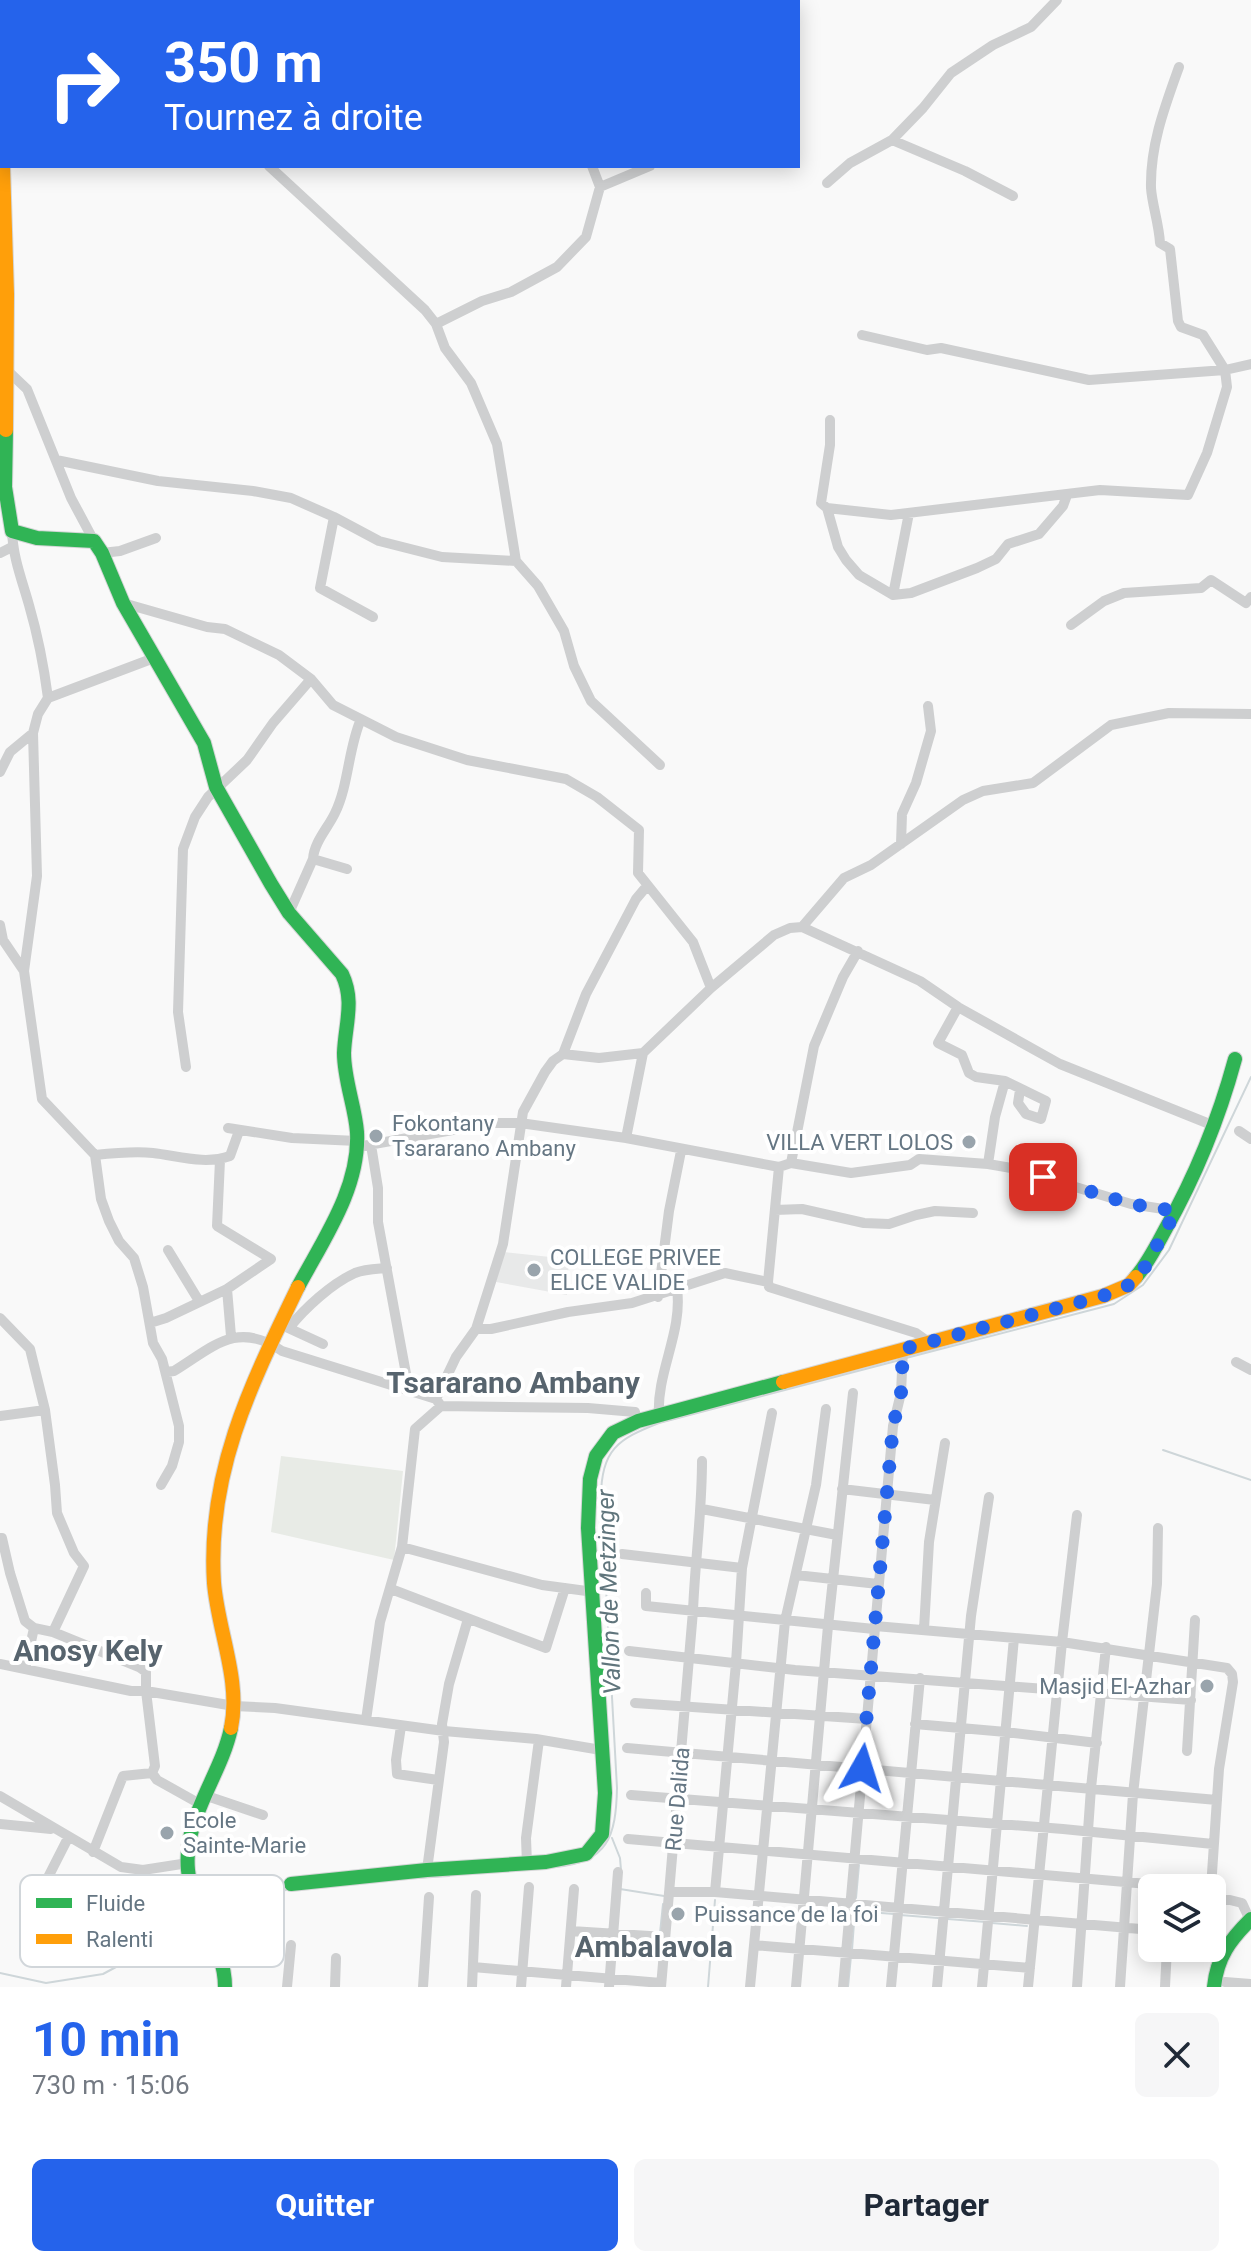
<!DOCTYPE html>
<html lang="fr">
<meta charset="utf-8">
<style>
:root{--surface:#fff;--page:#f6f6f7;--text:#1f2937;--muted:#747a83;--accent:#2563eb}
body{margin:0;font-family:Roboto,sans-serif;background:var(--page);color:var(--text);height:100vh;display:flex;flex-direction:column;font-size:30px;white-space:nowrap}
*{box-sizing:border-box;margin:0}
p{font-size:26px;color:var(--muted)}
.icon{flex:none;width:44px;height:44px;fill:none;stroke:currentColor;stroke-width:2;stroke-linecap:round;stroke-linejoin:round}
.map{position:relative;height:1987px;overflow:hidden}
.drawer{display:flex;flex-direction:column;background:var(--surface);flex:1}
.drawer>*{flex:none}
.guide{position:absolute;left:0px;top:0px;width:800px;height:168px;box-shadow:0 4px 20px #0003;background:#2563eb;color:#fff;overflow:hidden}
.controls{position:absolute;left:1138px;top:1874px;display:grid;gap:16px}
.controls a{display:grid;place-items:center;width:88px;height:88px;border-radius:12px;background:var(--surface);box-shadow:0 4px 20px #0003;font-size:40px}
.pin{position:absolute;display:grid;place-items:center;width:68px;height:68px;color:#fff;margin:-34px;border-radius:16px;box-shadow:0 4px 12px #0006}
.me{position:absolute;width:88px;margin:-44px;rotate:6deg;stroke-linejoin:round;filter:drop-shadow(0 0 6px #0008)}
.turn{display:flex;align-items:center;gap:28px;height:168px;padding:0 32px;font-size:36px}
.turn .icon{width:104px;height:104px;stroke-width:2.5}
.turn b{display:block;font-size:56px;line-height:68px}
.round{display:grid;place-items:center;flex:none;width:84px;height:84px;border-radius:12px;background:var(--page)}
.summary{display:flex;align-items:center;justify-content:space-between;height:136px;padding:0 32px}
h1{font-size:48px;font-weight:700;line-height:60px;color:var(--accent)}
.cta{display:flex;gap:16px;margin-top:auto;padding:16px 32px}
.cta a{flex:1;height:92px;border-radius:12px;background:var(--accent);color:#fff;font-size:32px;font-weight:700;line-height:92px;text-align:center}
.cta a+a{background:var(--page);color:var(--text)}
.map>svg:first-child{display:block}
</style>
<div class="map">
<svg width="1251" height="1987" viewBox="0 0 1251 1987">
<rect width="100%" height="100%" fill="#f9f9f9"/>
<!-- built -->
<path fill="#e8e9e9" d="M 504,1252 L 569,1259 L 567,1295 L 496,1282 Z"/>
<!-- green -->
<path fill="#e8ebe6" d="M 281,1456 L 403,1471 L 394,1560 L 271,1532 Z"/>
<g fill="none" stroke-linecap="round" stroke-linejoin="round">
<!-- stream -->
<path stroke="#ced6d9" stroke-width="2" d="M 906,1358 L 1114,1304 L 1143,1285 L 1169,1250 L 1251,1077
M 1163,1450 L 1251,1480
M 612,1838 L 620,1858 L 621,1870
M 555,1867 C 608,1863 616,1836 617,1788 L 601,1497 C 601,1450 618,1439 659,1423 L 900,1360
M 416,1878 L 449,1876
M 620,1889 L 664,1896
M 856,1898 L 859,1865
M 856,1911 L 894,1914
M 900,1915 L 938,1918
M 209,1917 L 262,1895 L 286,1890
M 948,1919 L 986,1922
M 992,1923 L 1027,1926
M 660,1933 L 663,1904
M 852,1950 L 855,1909
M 0,1973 L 46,1983 L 103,1974 L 200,1922
M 708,1987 L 715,1900
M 848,1987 L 851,1956"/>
<!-- fast casing -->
<g stroke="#d5d6d7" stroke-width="16">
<path id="fast" d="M 262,2 L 265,0
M 0,145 L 2,144
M 6,430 L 5,487 L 12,531 L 37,538 L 94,541 L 102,553 L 123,603 L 204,743 L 216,787 L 271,884 L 289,913 L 342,974 C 355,1001 345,1025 344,1053 C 344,1080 355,1106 357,1132 C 360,1188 323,1240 298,1287
M 1136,1277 C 1148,1263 1156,1247 1165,1230 C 1195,1177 1219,1118 1235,1059
M 291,1884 L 427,1870 L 546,1862 L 586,1854 L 602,1834 L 605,1793 L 588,1528 L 590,1479 L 596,1456 L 613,1433 L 638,1421 L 783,1382
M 225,1987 C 225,1944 192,1912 188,1870 C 183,1818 221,1776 231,1728
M 1214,1987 C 1217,1957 1230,1940 1251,1919"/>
</g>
<!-- slow casing -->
<g stroke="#d5d6d7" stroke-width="16">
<path id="slow" d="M 3,166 L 7,294 L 6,430
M 783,1382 L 1103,1296 L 1129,1285 L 1136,1277
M 231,1728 C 241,1681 218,1631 214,1583 C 207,1472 251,1384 298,1287"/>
</g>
<!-- street -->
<path stroke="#cecfd0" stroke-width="10" d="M 63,0 L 64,2
M 287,0 L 289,2
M 619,2 L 620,0
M 779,2 L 779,0
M 0,38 L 2,38
M 0,47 L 2,46
M 892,140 L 965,171 L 1013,196
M 269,166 L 425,310 L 436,324 L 445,348 L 471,383 L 497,444 L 516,561 L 538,586 L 564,631 L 574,666 L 591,701 L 660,765
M 592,166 L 600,187
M 827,183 L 850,163 L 892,140 L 923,108 L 951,73 L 993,45 L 1031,27 L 1057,0
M 436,324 L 482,301 L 511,292 L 557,267 L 586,237 L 600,187 L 650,166
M 862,335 L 927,350 L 941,348 L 1089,380 L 1225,370 L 1251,364
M 7,370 L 27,389 L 71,498 L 94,541
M 830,420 L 830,445 L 821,503 L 827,508 L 838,547 L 846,560 L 859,575 L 893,595 L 911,593 L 977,568 L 996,559 L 1008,544 L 1039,534 L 1063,506 L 1067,495
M 56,460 L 158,481 L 253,491 L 291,498 L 334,517 L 379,541 L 442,557 L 516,561
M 827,508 L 891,515 L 1100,490 L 1188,495 L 1207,453 L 1227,387 L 1225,370 L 1203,335 L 1181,327 L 1178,321 L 1170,249 L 1160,243 C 1159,224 1152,204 1151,188 C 1150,145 1165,106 1179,67
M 334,517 L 320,588 L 373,617
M 12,531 C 13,558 22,580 29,605 C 38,636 44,667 48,698
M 0,553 L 12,547
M 102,553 L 120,551 L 156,538
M 893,595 L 909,513
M 123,603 L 207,627 L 225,629 L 279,655 L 311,679 L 333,705 L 396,737 L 467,760 L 566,779 L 597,797 L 639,830 L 638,873 L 693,942 L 711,988
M 1071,625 L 1104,601 L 1124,593 L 1201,588 L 1211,580 L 1246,603 L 1251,597
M 154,658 L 48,698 L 38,714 L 33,733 L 37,876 L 24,971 L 42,1099 L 95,1155 L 101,1199 L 109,1221 L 119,1241 L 134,1258 L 143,1287 L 153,1343 L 162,1359 L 179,1426 L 179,1442 L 172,1466 L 161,1485
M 0,772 L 10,752 L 33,733
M 901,844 L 902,814 L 916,783 L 931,731 L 928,706
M 313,859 L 347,869
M 289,913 L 313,859 C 314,842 328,828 335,813 C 349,784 348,749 361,719
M 0,925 L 3,940 L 24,971
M 802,927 L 844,878 L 871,865 L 963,800 L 983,791 L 1033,783 L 1111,725 L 1169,713 L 1251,714
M 958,1007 L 938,1043 L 962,1055 L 969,1073 L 976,1077 L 1005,1081 L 1046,1101 L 1041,1119 L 1026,1114 L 1018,1103 L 1020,1090
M 563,1054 L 599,1058 L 643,1053
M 186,1067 L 178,1012 L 183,849 L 195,817 L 208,797 L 247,760 L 273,723 L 311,679
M 228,1128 L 292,1138 L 357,1141
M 1239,1131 L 1251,1139
M 626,1138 L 643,1053 L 711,988 L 774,935 L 790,928 L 802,927 L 920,981 L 958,1007 L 1060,1064 L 1212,1125
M 371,1145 L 378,1188 L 378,1222 L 409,1390
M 357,1147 L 492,1123 L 520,1123 L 626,1138 L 779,1167 L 791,1163 L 851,1173 L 910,1165 L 919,1159 L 988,1164 L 1017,1169 L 1131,1204 L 1176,1211
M 95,1155 C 114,1153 134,1151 153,1153 C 179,1156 205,1165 230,1156 L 239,1131
M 791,1163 L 814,1046 L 843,977 L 858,951
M 988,1164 L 995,1117 L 1005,1081
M 775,1210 L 802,1209 L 864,1223 L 889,1224 L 916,1215 L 935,1211 L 973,1213
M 168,1250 L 199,1301
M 768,1282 L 779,1167
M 227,1289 L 231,1336
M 658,1297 L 669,1211 L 681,1151
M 0,1318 L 30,1349 L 45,1410 L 55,1485 L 57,1513 L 74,1553 L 84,1566 L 53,1632
M 150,1323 L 166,1318 L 227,1289 L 271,1259 L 217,1226 L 220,1160
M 286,1327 L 323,1344
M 289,1328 C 305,1308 331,1284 355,1273 C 365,1269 376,1269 387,1268
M 476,1329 L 503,1244 L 523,1112 L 545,1072 L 553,1061 L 563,1054 L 586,994 L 636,899 L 647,886
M 1236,1362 L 1251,1370
M 166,1372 L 174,1371 C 213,1347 237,1320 282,1351 L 436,1399
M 441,1406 L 588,1408 L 635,1412 L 638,1421
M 0,1416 L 45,1410
M 659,1416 C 656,1373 683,1332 677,1289
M 842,1489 L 935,1500
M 702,1509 L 837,1535
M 0,1538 L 2,1538 L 10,1573 L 25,1621 L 34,1628 L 53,1632 L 139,1667 L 146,1672 L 146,1691 L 234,1706 L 275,1708 L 444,1731 L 536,1739 L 601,1750
M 402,1547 L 542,1585 L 594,1592
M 622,1554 L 742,1568
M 796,1575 L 878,1584
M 391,1589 L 546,1648 L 565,1588
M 646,1593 L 646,1606 L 874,1629
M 875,1626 L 1062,1642 L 1227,1668 L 1232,1674 L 1233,1682 L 1219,1769 L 1211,1888
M 924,1629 L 929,1542 L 945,1443
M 629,1651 L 795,1670 L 1191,1700
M 0,1664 L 131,1691 L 146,1691 L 155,1766 L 152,1773
M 25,1669 L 34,1628
M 635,1703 L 867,1719
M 366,1720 L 380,1622 L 402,1547 L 415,1429 L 441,1406 L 436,1399 L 456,1357 L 476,1329 L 491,1329 L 568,1312 L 632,1303 L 725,1273 L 768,1282 L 769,1287 L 916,1333 L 930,1343
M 915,1724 L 1006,1732 L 1097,1743
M 401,1726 L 396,1760 L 397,1774 L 438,1780
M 627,1748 L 1217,1800
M 1187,1751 L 1195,1620
M 152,1773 L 157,1780 L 200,1804
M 204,1795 L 263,1815
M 631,1795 L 1063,1829 L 1213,1844
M 0,1796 L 121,1867 L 143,1870 L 188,1863
M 0,1824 L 51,1829
M 628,1839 L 1171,1886
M 93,1852 L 123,1776 L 152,1773
M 527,1864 L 526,1838 L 539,1740
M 427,1870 L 444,1742 L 442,1724 L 449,1684 L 468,1619
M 669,1892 L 715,1892 L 1152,1930
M 715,1892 L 736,1663 L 742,1568 L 772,1413
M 39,1895 L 68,1838
M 1212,1900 L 1230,1900 L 1242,1903 L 1250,1920
M 571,1931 L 665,1937
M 1212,1939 L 1227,1943
M 754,1945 L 1030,1968
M 473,1967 L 661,1983
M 1225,1982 L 1251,1984
M 287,1987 L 291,1945
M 335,1987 L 336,1958
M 423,1987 L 429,1897
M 472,1987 L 476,1895
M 521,1987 L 529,1887
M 566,1987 L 574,1889
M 609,1987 L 618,1872
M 661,1987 L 693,1611 C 695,1561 702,1512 702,1461
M 750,1987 L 785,1621 L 816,1485 L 826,1409
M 796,1987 L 828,1626 L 853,1393
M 843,1987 L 893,1426 L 901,1393 L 903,1349
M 891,1987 L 920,1678
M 937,1987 L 971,1616 L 989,1497
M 982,1987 L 1014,1638
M 1028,1987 L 1062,1642 L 1077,1515
M 1077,1987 L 1091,1788 L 1106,1647
M 1120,1987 L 1133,1794 L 1157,1584 L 1158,1528
M 1165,1987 L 1167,1948"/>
<!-- fast -->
<use href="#fast" stroke="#30b455" stroke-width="14"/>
<!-- slow -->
<use href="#slow" stroke="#ff9f0a" stroke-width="14"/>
</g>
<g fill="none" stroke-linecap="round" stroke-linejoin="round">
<!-- route -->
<path stroke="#2563eb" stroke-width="14" stroke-dasharray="0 25.2" d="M 862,1768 L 893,1426 L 901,1393 L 903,1349 L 1103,1296 L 1129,1285 L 1145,1267 L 1176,1211 L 1131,1204 L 1043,1177"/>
</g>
<!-- markers -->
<g fill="#99a4ac" stroke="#fff" stroke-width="3">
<circle cx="376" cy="1136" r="8"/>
<circle cx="969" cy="1142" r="8"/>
<circle cx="534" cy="1270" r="8"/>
<circle cx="1207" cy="1686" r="8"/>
<circle cx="167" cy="1833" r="8"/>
<circle cx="678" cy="1914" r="8"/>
</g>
<g text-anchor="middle" stroke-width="8" stroke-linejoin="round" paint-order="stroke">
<!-- poi labels -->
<g font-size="22" fill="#657683" stroke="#fff" text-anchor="start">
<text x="392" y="1131">Fokontany<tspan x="392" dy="25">Tsararano Ambany</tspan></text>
<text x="953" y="1150" text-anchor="end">VILLA VERT LOLOS</text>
<text x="550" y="1265">COLLEGE PRIVEE<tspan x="550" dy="25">ELICE VALIDE</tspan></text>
<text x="1191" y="1694" text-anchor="end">Masjid El-Azhar</text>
<text x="183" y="1828">Ecole<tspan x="183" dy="25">Sainte-Marie</tspan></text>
<text x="694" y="1922">Puissance de la foi</text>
</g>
<!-- street labels -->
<g font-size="22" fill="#657683" stroke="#fff">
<text transform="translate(677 1799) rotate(-85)" y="8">Rue Dalida</text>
</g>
<!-- water labels -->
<g font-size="24" font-style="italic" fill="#60757c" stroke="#fff">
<text transform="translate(609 1592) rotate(-92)" y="8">Vallon de Metzinger</text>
</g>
<!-- district labels -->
<g font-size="30" font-weight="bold" fill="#57646e" stroke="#fff">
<text x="513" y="1393">Tsararano Ambany</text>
<text x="88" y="1661">Anosy Kely</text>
<text x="654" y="1957">Ambalavola</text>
</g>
</g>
<!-- legend -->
<rect x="20" y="1875" width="264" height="92" rx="12" fill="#fff" stroke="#d1d6da" stroke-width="2"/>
<rect x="36" y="1898" width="36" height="10" fill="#30b455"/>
<rect x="36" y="1934" width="36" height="10" fill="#ff9f0a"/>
<g font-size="22" fill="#657683">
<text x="86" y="1911">Fluide</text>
<text x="86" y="1947">Ralenti</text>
</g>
</svg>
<div class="controls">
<a><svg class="icon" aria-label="layers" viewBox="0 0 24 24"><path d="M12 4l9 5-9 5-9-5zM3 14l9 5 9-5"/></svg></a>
</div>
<div class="pin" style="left:1043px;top:1177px;background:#d93025"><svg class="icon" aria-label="arrive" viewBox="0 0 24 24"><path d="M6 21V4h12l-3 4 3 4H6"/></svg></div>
<svg class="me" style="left:862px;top:1768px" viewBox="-20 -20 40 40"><path d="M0-17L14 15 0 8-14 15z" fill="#2563eb" stroke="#fff" stroke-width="4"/></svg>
<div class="guide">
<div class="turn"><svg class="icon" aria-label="right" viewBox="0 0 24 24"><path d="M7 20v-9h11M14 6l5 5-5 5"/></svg><div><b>350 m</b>Tournez à droite</div></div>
</div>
</div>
<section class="drawer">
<div class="summary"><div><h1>10 min</h1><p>730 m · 15:06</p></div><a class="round"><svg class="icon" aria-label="close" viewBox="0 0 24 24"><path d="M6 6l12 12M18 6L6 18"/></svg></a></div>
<div class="cta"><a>Quitter</a><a>Partager</a></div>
</section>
